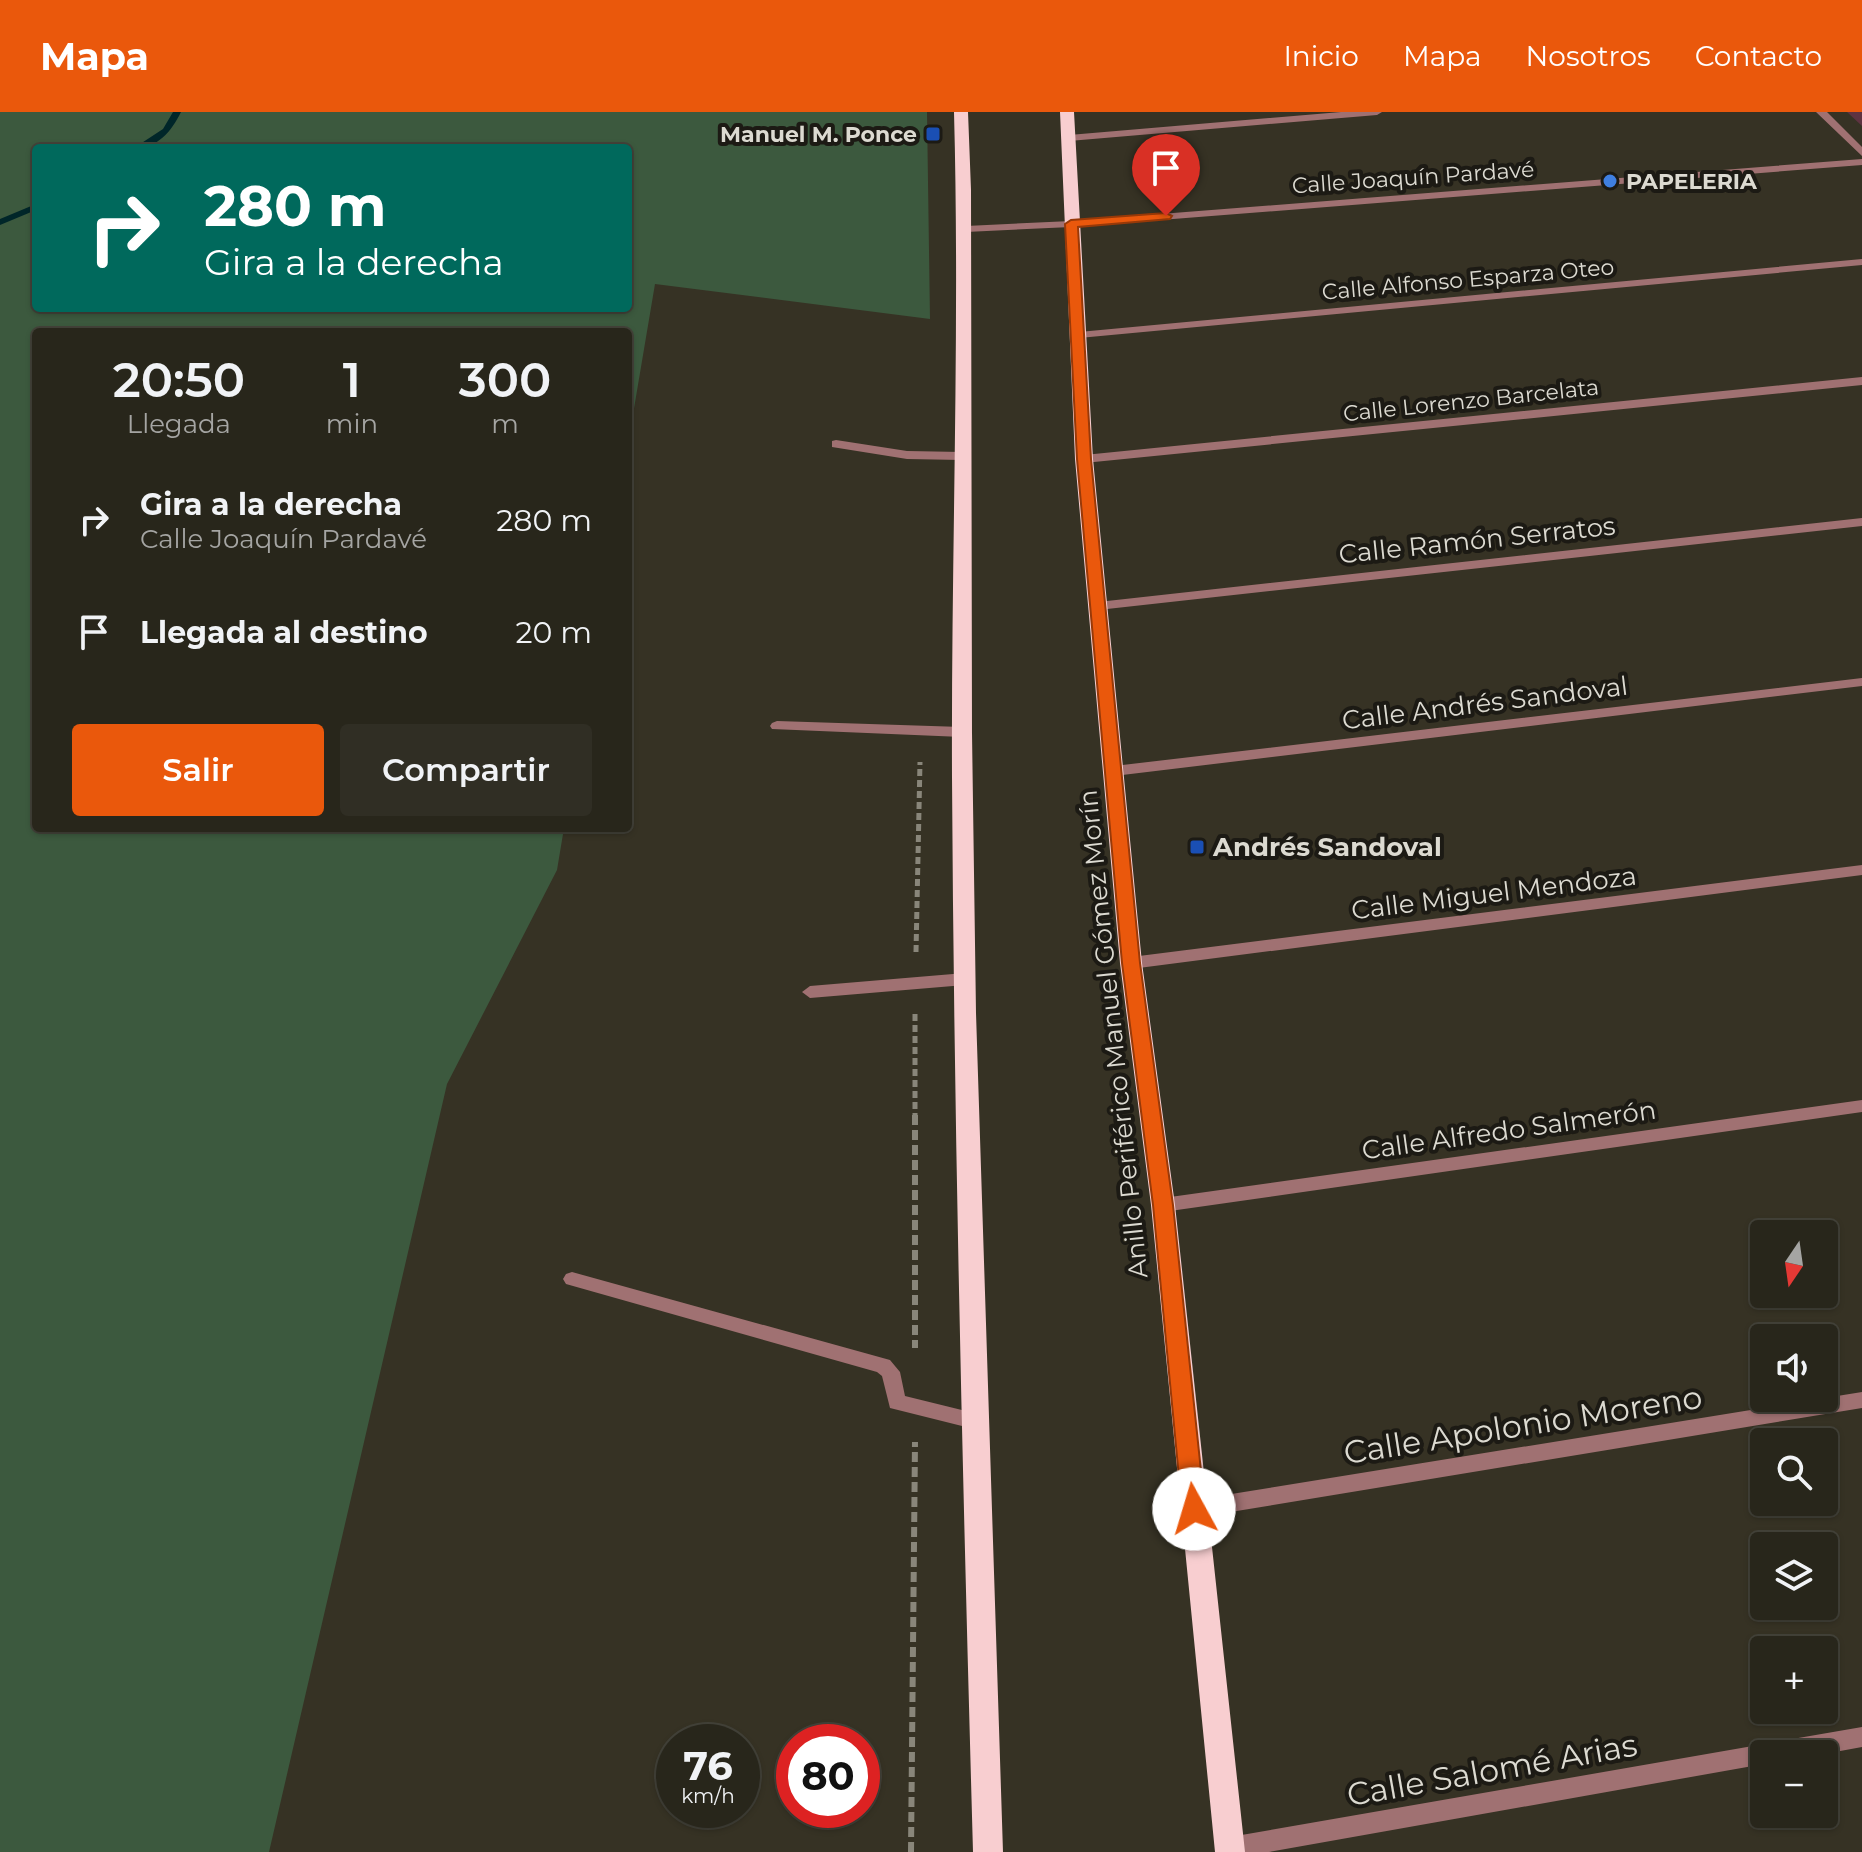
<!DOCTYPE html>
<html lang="es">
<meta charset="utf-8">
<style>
:root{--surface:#28261b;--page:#302e24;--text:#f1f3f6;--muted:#a5a5a3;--line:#44433a;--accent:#ea580c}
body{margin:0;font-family:Montserrat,sans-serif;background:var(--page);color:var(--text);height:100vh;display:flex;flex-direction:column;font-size:30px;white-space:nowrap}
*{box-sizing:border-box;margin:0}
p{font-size:26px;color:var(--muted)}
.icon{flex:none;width:44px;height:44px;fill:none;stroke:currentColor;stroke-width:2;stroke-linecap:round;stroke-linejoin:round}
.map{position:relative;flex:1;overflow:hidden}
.details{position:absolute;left:32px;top:216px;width:600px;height:504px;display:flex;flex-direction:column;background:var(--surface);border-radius:8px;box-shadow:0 2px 6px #0004,0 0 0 2px var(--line)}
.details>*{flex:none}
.hud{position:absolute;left:32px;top:32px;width:600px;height:168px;border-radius:8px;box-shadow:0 2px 6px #0004,0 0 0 2px var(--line);background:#00695c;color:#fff;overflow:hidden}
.needle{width:52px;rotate:193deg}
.buttons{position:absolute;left:1750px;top:1108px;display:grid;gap:16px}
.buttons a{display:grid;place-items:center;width:88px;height:88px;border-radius:8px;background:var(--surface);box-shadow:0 2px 6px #0004,0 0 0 2px var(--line);font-size:40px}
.speed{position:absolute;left:656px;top:1612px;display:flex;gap:16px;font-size:40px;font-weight:700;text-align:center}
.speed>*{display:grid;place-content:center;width:104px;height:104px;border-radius:50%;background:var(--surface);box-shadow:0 2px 6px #0004,0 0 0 2px var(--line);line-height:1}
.speed small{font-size:20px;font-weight:400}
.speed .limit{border:12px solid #d22;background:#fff;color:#111}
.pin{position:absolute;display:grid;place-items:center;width:68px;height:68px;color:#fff;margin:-82px -34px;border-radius:50% 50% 50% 0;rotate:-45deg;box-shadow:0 0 8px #0007}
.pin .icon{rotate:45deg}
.me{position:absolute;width:88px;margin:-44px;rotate:354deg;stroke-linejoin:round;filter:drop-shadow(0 0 6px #0008)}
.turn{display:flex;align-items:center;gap:28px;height:168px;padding:0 40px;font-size:36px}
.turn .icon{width:104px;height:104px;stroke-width:2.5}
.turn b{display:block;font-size:56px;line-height:68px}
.eta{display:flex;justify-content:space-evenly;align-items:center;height:136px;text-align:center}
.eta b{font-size:48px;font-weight:600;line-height:56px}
.button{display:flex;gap:16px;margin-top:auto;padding:16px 40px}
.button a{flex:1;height:92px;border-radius:8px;background:var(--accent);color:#fff;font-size:32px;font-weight:600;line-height:92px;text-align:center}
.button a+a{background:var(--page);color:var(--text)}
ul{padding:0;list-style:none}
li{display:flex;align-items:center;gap:24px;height:112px;padding:0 40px}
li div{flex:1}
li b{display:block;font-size:30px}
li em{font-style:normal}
header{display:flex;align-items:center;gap:48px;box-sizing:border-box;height:112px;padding:0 40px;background:var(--accent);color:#fff}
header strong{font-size:38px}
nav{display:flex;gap:44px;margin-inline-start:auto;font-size:28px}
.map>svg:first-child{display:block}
</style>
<header>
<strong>Mapa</strong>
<nav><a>Inicio</a><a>Mapa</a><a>Nosotros</a><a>Contacto</a></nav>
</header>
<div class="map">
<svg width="1862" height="1740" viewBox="0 0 1862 1740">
<rect width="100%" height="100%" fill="#363224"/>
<!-- green -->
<path fill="#3c593e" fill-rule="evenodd" d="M 0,0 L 927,0 L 930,207 L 655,172 L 628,332 L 628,220 L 36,220 L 36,716 L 564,716 L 557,758 L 447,972 L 269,1740 L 0,1740 ZM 628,36 L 628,196 L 36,196 L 36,36 Z"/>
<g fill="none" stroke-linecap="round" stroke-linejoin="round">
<!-- stream -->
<path fill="#002629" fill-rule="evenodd" d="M 173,0 L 181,0 C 171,20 158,36 134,36 L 163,17 Z
M 36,92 L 36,98 L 0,113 L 0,107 Z"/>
<!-- path-far1 -->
<path stroke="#89867a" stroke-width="5" stroke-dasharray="7 4" stroke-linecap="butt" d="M 916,840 L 920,650
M 915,902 L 915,1005"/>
<!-- path -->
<path stroke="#89867a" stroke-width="6" stroke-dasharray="10 5" stroke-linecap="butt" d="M 915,1003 L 915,1236
M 911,1740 L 915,1330"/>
<!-- service -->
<path fill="#a07172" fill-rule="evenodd" d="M 836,328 L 907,339 L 962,340 L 968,344 L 962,348 L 907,347 L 832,335 L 832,329 Z
M 777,609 L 962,615 L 969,620 L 962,625 L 772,617 L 770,614 L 772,611 Z
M 965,861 L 973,867 L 965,873 L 810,886 L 802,880 L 810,874 Z
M 572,1160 L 890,1248 L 900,1260 L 905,1284 L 974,1301 L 981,1303 L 984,1309 L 981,1315 L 974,1317 L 890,1296 L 882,1264 L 877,1260 L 566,1172 L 563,1167 L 566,1162 Z"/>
<!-- minor -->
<path fill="#a07172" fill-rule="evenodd" d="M 1341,0 L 1382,0 L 1377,3 L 1069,29 L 1064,26 L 1069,23 Z
M 1816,0 L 1827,0 L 1862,35 L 1862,44 Z
M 1862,47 L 1862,53 L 1071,115 L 966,120 L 961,117 L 966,114 L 1071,109 Z
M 1862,147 L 1862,153 L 1079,226 L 1073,223 L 1079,220 Z
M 1862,265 L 1862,273 L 1084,351 L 1078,347 L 1084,343 Z
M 1862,406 L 1862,414 L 1098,498 L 1091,494 L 1098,490 Z
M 1862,566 L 1862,574 L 1114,664 L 1107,659 L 1114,654 Z
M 1862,753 L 1862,763 L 1131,857 L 1123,851 L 1131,845 Z
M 1862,988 L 1862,1000 L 1163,1100 L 1157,1098 L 1154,1093 L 1157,1088 L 1163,1086 Z
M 1862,1280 L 1862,1296 L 1194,1406 L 1187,1403 L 1184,1397 L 1187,1391 L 1194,1388 Z
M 1862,1615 L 1862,1635 L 1824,1642 L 1764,1642 L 1764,1652 L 1269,1740 L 1221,1740 L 1219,1736 L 1222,1728 L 1230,1725 Z"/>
<!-- trunk -->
<path fill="#f8ced0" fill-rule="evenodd" d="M 954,0 L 968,0 L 971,78 L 972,621 L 976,901 L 1003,1740 L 973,1740 C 963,1382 954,1023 952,665 C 951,443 960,222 954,0 Z
M 1060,0 L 1074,0 L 1093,347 L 1142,851 L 1175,1093 L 1245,1740 L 1215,1740 L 1151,1093 L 1120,851 L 1075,347 Z"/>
</g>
<!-- wall -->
<path fill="#5e3341" d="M 1847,0 L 1862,0 L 1862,14 Z"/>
<!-- route -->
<path fill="#ea580c" stroke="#983908" stroke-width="2" d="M 1166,101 L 1172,104 L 1170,107 L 1078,115 L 1091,347 L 1140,851 L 1173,1093 L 1205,1397 L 1201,1404 L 1194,1407 L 1186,1404 L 1182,1397 L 1153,1093 L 1122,851 L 1077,347 L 1065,112 L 1071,108 Z"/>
<!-- markers -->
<g fill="#1a4fb4" stroke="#1c1a14" stroke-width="3">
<rect x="925" y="14" width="16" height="16" rx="4"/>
<rect x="1189" y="727" width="16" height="16" rx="4"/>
</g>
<circle fill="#3f7fe0" stroke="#1c1a14" stroke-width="3" cx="1610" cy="69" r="8"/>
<g text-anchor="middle" stroke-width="8" stroke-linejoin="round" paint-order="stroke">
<!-- far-poi labels -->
<g font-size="22" font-weight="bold" fill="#dcdad1" stroke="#1c1a14" text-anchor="end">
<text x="917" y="30">Manuel M. Ponce</text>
<text x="1626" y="77" text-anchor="start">PAPELERIA</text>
</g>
<!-- far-street labels -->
<g font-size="22" fill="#dcdad1" stroke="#1c1a14">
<text transform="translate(1413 65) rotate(-4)" y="8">Calle Joaquín Pardavé</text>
<text transform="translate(1468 167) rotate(-5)" y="8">Calle Alfonso Esparza Oteo</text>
<text transform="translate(1471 288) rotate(-6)" y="8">Calle Lorenzo Barcelata</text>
</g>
<!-- street labels -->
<g font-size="26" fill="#dcdad1" stroke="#1c1a14">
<text transform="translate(1477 428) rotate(-6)" y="9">Calle Ramón Serratos</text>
<text transform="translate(1485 591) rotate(-7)" y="9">Calle Andrés Sandoval</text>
<text transform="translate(1494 781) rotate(-7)" y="9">Calle Miguel Mendoza</text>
<text transform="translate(1113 922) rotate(-96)" y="9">Anillo Periférico Manuel Gómez Morín</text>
<text transform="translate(1509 1018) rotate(-8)" y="9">Calle Alfredo Salmerón</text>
</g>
<!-- poi labels -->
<g font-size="26" font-weight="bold" fill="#dcdad1" stroke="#1c1a14" text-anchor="start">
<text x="1213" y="744">Andrés Sandoval</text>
</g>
<!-- near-street labels -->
<g font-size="32" fill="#dcdad1" stroke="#1c1a14">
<text transform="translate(1523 1313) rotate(-9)" y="11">Calle Apolonio Moreno</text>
<text transform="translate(1492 1658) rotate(-10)" y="11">Calle Salomé Arias</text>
</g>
</g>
</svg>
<div class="buttons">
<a><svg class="needle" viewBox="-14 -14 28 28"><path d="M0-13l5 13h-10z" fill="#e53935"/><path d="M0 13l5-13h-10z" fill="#a5a5a3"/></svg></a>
<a><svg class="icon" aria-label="sound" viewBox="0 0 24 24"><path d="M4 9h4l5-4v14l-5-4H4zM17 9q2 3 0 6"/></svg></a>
<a><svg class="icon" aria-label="search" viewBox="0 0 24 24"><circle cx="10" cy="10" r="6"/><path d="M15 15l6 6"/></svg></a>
<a><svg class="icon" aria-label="layers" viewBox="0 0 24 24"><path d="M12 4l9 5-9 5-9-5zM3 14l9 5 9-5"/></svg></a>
<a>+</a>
<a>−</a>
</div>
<div class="speed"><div>76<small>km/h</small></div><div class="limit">80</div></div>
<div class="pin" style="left:1166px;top:104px;background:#d93025"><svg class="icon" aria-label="arrive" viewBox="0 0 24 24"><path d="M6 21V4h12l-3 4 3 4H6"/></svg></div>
<svg class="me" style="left:1194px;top:1397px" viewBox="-20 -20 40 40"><circle r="19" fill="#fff"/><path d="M0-13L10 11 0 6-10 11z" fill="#ea580c"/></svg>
<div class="hud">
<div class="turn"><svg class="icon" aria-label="right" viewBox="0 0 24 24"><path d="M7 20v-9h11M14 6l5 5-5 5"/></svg><div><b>280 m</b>Gira a la derecha</div></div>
</div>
<section class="details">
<div class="eta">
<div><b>20:50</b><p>Llegada</p></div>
<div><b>1</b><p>min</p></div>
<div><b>300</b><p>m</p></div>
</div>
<ul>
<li><svg class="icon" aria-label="right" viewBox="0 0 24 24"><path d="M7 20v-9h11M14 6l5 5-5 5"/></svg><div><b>Gira a la derecha</b><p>Calle Joaquín Pardavé</p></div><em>280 m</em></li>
<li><svg class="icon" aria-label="arrive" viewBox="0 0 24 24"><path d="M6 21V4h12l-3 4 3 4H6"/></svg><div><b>Llegada al destino</b></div><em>20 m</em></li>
</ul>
<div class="button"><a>Salir</a><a>Compartir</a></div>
</section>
</div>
